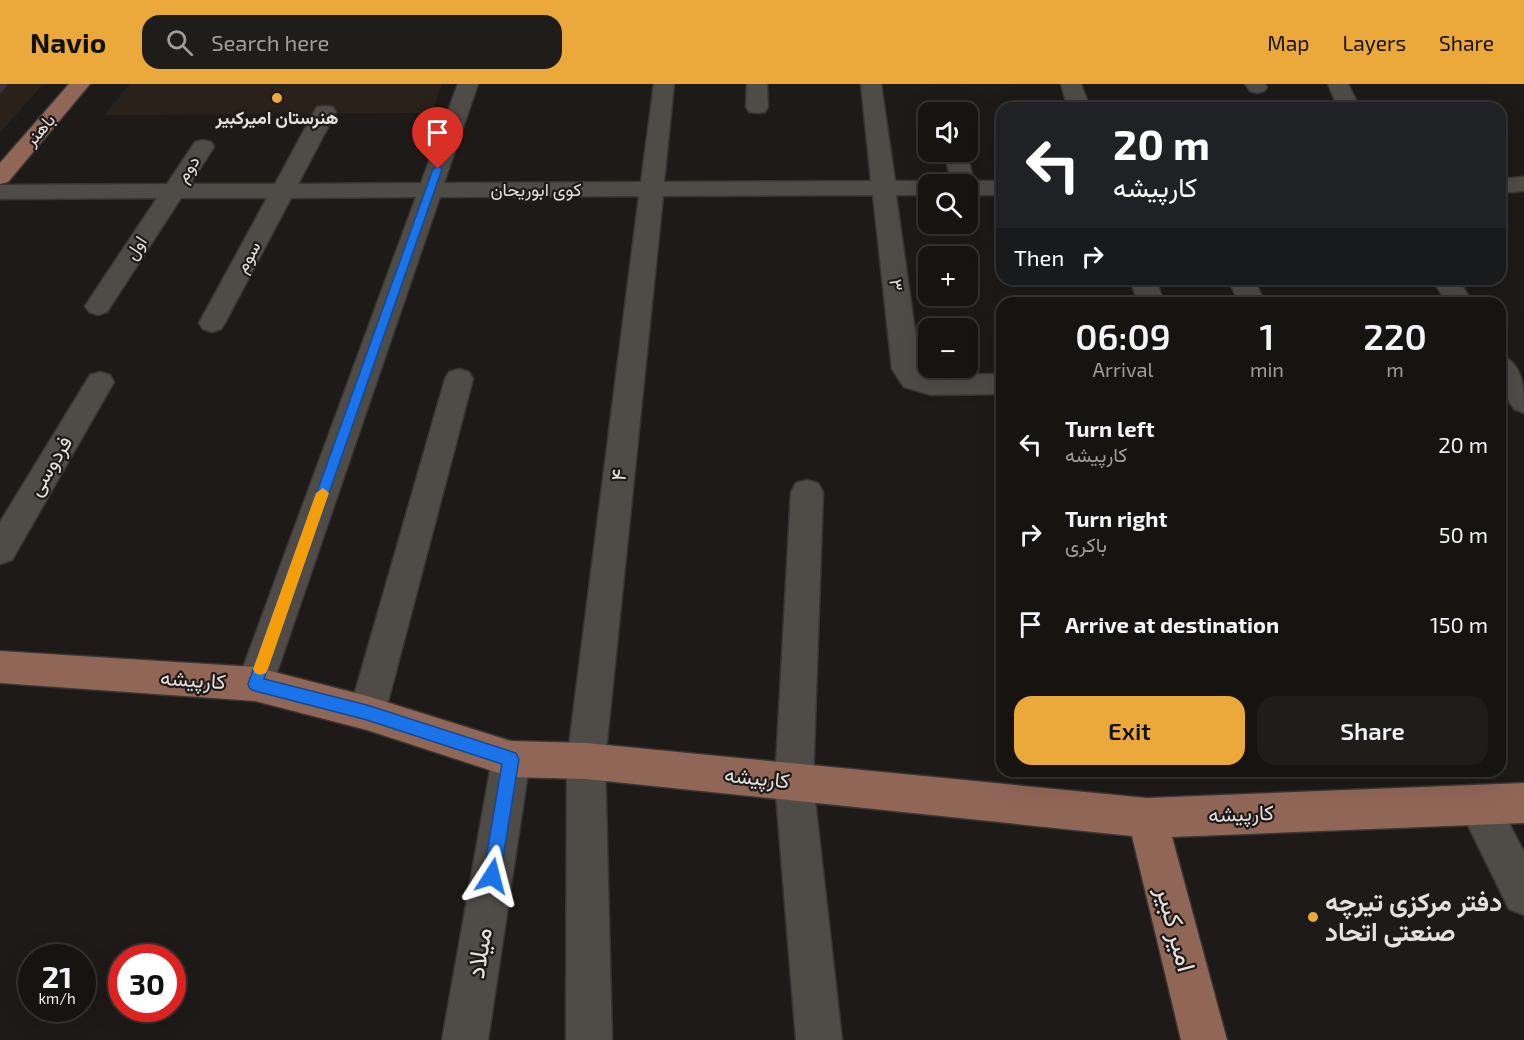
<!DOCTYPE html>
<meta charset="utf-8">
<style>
:root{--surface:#161411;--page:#1f1d1a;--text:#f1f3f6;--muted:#9e9e9f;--line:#353331;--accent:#eca93b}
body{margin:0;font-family:"Exo 2",Vazirmatn,sans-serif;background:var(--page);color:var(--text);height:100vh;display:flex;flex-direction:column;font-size:22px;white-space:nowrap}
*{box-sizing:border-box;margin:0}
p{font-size:20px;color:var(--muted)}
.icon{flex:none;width:33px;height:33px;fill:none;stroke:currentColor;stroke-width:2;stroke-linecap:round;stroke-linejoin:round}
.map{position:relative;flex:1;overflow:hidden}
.panel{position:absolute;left:996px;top:213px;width:510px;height:480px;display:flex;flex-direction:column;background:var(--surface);border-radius:18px;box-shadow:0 6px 24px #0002,0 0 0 2px var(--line)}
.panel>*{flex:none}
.guide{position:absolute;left:996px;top:18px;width:510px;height:183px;border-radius:18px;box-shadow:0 6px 24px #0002,0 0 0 2px var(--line);background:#202124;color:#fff;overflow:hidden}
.controls{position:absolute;left:918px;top:18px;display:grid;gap:12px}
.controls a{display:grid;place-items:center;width:60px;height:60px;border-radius:12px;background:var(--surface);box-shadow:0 6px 24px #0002,0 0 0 2px var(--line);font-size:30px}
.speed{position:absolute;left:18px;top:860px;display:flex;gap:12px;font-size:30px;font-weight:700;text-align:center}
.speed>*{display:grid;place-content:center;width:78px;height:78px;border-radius:50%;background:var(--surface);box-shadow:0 6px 24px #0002,0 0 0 2px var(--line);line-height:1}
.speed small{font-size:15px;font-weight:400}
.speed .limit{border:9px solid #d22;background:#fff;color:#111}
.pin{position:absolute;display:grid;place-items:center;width:51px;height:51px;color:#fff;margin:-62px -26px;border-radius:50% 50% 50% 0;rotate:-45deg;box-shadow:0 0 6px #0007}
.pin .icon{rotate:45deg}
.me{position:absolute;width:66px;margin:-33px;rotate:9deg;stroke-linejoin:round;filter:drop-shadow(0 0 4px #0008)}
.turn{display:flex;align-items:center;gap:21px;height:126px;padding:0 18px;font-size:27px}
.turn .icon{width:78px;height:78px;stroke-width:2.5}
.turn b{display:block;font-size:42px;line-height:51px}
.then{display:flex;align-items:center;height:57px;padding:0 18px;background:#0003;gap:12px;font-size:22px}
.eta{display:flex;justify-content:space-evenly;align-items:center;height:102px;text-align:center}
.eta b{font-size:36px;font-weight:600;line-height:42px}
.action{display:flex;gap:12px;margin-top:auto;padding:12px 18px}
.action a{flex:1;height:69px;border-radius:18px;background:var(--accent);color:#111;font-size:24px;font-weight:600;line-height:69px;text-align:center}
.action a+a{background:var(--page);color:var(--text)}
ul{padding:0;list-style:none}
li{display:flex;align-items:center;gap:18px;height:90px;padding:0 18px}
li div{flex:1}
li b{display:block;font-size:22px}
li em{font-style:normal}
header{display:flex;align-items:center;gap:36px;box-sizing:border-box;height:84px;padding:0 30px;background:var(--accent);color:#111}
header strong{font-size:28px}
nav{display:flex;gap:33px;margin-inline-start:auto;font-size:21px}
.search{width:420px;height:54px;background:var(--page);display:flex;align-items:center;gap:15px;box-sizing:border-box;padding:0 21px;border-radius:18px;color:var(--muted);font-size:22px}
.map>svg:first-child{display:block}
</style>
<header>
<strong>Navio</strong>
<div class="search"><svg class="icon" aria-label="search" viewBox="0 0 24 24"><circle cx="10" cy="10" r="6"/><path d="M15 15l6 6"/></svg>Search here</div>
<nav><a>Map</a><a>Layers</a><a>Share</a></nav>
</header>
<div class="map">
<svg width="1524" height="956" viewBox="0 0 1524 956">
<rect width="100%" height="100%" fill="#1e1a17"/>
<!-- built -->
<path fill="#2a221a" d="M 0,0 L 43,0 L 0,49 Z
M 130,0 L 442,0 L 432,29 L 104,31 Z"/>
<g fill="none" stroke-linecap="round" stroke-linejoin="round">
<!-- minor casing -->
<g stroke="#383534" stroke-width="3">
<path id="minor" d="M 458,0 L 478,0 L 444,99 L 641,98 L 654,0 L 674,0 L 664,98 L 871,97 L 861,0 L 881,0 L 895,97 L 928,97 L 937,100 L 928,100 L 928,111 L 896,111 L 920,283 L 924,289 L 931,291 L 1002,290 L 1002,310 L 931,311 L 904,303 L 892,285 L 873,111 L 663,112 L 605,677 L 612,956 L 566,956 L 567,677 L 639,112 L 440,113 L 273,600 L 268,612 L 255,617 L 242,612 L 237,600 L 416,113 L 291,114 L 225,239 L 221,245 L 212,248 L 203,245 L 199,239 L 267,114 L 181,114 L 107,228 L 98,231 L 89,228 L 85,222 L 157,114 L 0,115 L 0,101 L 167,100 L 195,58 L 203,56 L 211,58 L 214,63 L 190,100 L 275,100 L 314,28 L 317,23 L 325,22 L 333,23 L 336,28 L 298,100 L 421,99 Z
M 747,0 L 767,0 L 768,23 L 765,28 L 757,29 L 749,28 L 746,23 Z
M 1061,0 L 1081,0 L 1090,24 L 1068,24 Z
M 1245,0 L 1265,0 L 1267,3 L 1264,7 L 1257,9 L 1250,7 Z
M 1328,0 L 1348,0 L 1360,24 L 1338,24 Z
M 944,68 L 966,68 L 974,97 L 1002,97 L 1002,111 L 968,111 L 968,100 L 952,100 Z
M 1524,93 L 1524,107 L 1500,109 L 1500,95 Z
M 1130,195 L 1156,195 L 1164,219 L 1138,219 Z
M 1228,195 L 1254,195 L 1265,219 L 1239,219 Z
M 1432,195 L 1458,195 L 1473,219 L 1447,219 Z
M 1500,271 C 1524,279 1524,306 1524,329 L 1514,325 L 1500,304 Z
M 459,285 L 469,288 L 473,295 L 385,629 L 380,641 L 367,646 L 354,641 L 349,629 L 445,295 L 449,288 Z
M 100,288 L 110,291 L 114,298 L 12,476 L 0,480 L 0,438 L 90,291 Z
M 807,396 L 818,399 L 823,408 L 813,698 L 842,956 L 796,956 L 775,698 L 791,408 L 796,399 Z
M 511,657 L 524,662 L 530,675 L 488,956 L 442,956 L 492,675 L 498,662 Z
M 1478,701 L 1492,707 L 1524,768 L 1524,831 L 1509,825 L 1458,721 L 1464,707 Z"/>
</g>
<!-- major casing -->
<g stroke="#383534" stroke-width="3">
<path id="major" d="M 69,0 L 90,0 L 8,98 L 0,100 L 0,79 Z
M 0,567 L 255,583 L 367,612 L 511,657 L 586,659 L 1147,714 L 1524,699 L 1524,739 L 1172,753 L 1227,956 L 1181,956 L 1132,752 L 586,695 L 511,693 L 367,646 L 255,617 L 0,599 Z"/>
</g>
<!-- minor -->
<use href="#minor" fill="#4f4b47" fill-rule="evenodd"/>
<!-- major -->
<use href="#major" fill="#906657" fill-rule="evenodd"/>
</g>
<!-- shaded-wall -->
<path fill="#40303f" d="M 0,0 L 8,0 L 0,10 Z"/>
<!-- route -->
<path fill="#1a73e8" stroke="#114b97" stroke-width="1.5" d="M 438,82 L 442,85 L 264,595 L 367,621 L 516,669 L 519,675 L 500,792 L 498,798 L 492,801 L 486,798 L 483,792 L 502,680 L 367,636 L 255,607 L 250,605 L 248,600 L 433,85 Z"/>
<!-- slow -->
<path fill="#f59e0b" d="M 323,404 L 329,409 L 268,585 L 266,589 L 260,591 L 255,589 L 253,585 L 316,409 Z"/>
<!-- markers -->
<g fill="#eca93b" stroke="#1e1a17" stroke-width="2">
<circle cx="277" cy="14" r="6"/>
<circle cx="1313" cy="833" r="6"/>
</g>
<g text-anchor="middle" stroke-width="4.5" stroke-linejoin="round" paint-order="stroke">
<!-- far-poi labels -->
<g font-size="18" font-weight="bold" fill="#e3e0dd" stroke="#1e1a17">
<text x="277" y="40">هنرستان امیرکبیر</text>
</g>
<!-- far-street labels -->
<g font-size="18" fill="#e3e0dd" stroke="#1e1a17">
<text transform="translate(40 46) rotate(-49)" y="6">باهنر</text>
<text transform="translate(188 85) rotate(-57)" y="6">دوم</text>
<text x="536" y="112">کوی ابوریحان</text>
<text transform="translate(136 164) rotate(-57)" y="6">اول</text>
<text transform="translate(248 173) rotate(-61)" y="6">سوم</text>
<text transform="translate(896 201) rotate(83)" y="6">۳</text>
</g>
<!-- street labels -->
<g font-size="21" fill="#e3e0dd" stroke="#1e1a17">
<text transform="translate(50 382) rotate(-59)" y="7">فردوسی</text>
<text transform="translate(619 391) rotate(-83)" y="7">۴</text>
<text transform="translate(193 596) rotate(4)" y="7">کارپیشه</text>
<text transform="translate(757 694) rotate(6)" y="7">کارپیشه</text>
<text transform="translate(1241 730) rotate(-2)" y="7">کارپیشه</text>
</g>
<!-- near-poi labels -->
<g font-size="26" font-weight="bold" fill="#e3e0dd" stroke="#1e1a17" text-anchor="start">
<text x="1325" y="827">دفتر مرکزی تیرچه<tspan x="1325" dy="30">صنعتی اتحاد</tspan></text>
</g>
<!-- near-street labels -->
<g font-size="26" fill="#e3e0dd" stroke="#1e1a17">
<text transform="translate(1176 845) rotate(75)" y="9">امیر کبیر</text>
<text transform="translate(479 869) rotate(-81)" y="9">میلاد</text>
</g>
</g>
</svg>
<div class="controls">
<a><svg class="icon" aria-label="sound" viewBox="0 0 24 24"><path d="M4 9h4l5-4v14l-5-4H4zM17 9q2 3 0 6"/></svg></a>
<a><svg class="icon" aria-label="search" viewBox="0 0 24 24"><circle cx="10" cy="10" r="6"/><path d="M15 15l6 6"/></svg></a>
<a>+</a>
<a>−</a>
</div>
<div class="speed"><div>21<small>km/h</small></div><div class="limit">30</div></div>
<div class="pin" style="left:438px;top:85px;background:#d93025"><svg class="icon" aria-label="arrive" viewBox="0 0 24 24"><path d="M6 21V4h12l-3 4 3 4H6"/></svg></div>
<svg class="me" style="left:492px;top:792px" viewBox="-20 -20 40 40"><path d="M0-17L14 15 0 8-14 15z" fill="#1a73e8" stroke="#fff" stroke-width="4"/></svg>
<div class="guide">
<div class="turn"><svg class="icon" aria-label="left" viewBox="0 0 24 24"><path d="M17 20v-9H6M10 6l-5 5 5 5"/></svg><div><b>20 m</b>کارپیشه</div></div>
<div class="then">Then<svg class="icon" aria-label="right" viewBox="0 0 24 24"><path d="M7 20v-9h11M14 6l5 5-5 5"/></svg></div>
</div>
<section class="panel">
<div class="eta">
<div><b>06:09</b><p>Arrival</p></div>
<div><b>1</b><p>min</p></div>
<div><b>220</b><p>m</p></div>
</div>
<ul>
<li><svg class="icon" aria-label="left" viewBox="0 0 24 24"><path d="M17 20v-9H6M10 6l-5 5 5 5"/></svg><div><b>Turn left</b><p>کارپیشه</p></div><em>20 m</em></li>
<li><svg class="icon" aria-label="right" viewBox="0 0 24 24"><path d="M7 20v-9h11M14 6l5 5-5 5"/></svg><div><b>Turn right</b><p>باکری</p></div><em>50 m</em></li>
<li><svg class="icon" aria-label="arrive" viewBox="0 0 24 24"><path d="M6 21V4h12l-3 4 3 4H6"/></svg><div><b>Arrive at destination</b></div><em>150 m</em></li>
</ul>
<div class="action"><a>Exit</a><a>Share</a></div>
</section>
</div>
